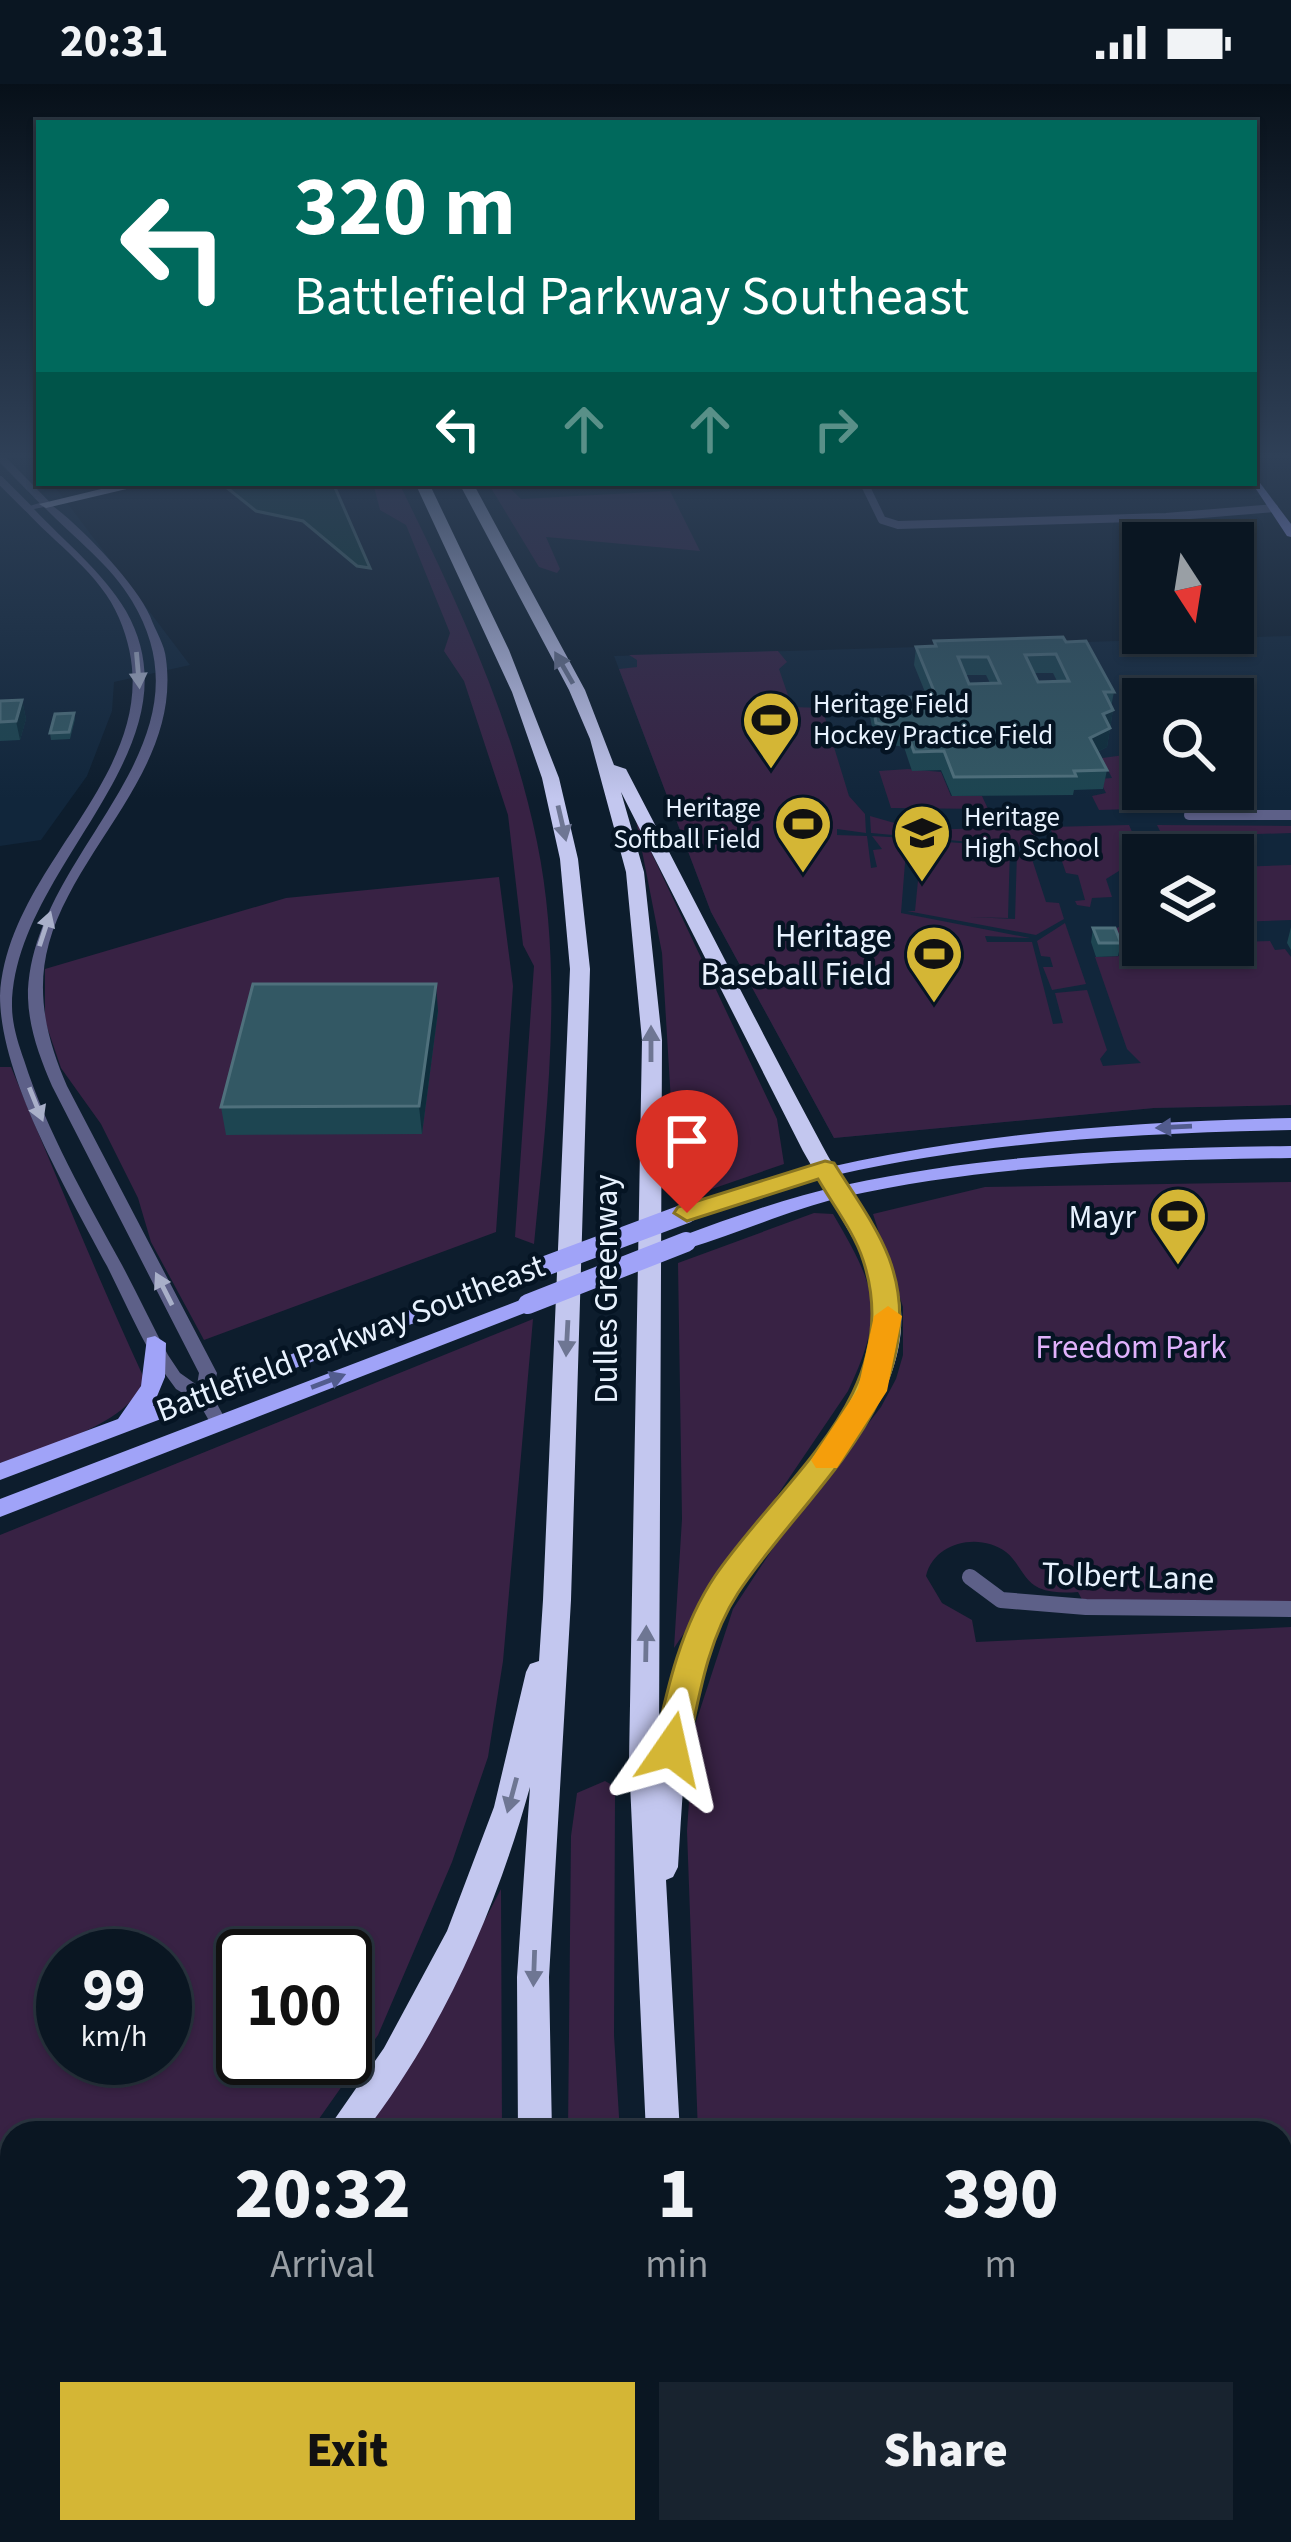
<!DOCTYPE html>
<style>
:root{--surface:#0a1622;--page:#18232f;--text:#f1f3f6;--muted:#999fa5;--line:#2a3540;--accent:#d4b635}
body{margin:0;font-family:"Source Sans 3",sans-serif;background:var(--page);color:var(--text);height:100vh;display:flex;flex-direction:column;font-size:45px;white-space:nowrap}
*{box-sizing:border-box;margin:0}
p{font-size:39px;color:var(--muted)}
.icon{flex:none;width:66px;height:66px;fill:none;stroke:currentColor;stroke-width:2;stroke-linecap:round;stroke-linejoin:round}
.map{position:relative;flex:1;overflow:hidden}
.details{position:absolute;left:0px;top:2037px;width:1293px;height:423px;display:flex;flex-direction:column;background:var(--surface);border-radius:36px 36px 0 0;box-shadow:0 3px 9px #0004,0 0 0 3px var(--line)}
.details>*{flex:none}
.banner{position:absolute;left:36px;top:36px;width:1221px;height:366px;border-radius:0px;box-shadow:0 3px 9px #0004,0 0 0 3px var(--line);background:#00695c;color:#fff;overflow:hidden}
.needle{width:78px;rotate:168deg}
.buttons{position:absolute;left:1122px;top:438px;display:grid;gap:24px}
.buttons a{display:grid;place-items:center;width:132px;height:132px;border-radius:0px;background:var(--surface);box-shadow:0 3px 9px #0004,0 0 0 3px var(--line);font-size:60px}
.speed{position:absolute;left:36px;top:1845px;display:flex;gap:24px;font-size:60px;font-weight:700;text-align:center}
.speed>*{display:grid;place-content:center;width:156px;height:156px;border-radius:50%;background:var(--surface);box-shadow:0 3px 9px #0004,0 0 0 3px var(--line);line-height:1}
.speed small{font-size:30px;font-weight:400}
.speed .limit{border:6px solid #111;border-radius:18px;background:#fff;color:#111}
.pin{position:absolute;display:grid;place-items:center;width:102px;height:102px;color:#fff;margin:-123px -51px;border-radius:50% 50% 50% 0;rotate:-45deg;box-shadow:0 0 12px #0007}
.pin .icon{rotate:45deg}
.me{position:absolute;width:132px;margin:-66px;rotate:11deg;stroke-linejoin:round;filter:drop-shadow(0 0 9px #0008)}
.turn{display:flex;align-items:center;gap:42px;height:252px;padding:0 60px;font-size:54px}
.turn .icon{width:156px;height:156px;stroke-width:2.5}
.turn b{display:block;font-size:84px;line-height:102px}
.lanes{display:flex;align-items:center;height:114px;padding:0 60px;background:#0003;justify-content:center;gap:60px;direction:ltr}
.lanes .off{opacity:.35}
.eta{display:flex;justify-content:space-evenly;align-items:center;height:204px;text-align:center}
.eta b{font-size:72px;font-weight:800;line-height:84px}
.cta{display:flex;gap:24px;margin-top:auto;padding:24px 60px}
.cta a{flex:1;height:138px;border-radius:0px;background:var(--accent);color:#111;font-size:48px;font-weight:800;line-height:138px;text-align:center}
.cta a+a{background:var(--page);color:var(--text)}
.status{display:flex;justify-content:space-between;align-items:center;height:84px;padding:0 60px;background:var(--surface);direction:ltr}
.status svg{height:33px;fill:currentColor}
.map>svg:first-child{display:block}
</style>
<div class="status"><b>20:31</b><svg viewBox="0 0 49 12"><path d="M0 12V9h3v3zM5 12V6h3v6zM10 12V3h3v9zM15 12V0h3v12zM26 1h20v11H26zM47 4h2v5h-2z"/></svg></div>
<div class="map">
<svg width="1291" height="2458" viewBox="0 0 1291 2458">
<rect width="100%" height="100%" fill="#0d1d2d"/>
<!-- built -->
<path fill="#11263b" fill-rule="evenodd" d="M 0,371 L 24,371 L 39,387 L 39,399 L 55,403 L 190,581 L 114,598 L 112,627 L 87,692 L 41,756 L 0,762 Z
M 1291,552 L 1291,1021 L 1154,1024 L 834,1054 L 711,828 L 614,572 ZM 1143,615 L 1233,615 L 1233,705 L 1143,705 ZM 1143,771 L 1233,771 L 1233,861 L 1143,861 Z"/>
<!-- green -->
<path fill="#382244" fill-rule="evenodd" d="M 373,399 L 399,399 C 456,515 511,631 537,758 C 564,889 547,1029 534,1160 L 515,1153 L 534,882 L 523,861 L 508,731 L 464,597 L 444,567 L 450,549 L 406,441 L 380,426 Z
M 488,399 L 505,399 L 521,415 L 670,407 L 700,467 L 546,453 L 560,485 L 557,489 L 539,483 Z
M 778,567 L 787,578 L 779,585 L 792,623 L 822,624 L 849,712 L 865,730 L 866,749 L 837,745 L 837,751 L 867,752 L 871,784 L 877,783 L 873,766 L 882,765 L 872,752 L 907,754 L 901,829 L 1030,854 L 985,852 L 987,858 L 1032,858 L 1053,940 L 1063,939 L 1055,909 L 1087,906 L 1107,966 L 1100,975 L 1103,982 L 1141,979 L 1127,965 L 1095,873 L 1124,872 L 1115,845 L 1132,836 L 1143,841 L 1143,861 L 1270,857 L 1275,866 L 1285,865 L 1291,873 L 1291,1021 L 1154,1024 L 834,1054 L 711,828 L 619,585 L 637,583 L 637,576 L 629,571 Z
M 1132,670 L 1143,685 L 1143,705 L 1154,705 L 1164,724 L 1099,726 L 1092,712 L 1106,709 L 1099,695 L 1112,694 L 1105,680 L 1095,675 Z
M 908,685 L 941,688 L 951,712 L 982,712 L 988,725 L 891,724 L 879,687 Z
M 870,732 L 919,746 L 1032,743 L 1039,764 L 871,749 Z
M 636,736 L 777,1035 L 784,1080 L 677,1117 L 662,869 Z
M 1129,741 L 1143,772 L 1106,795 L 1112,813 L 1092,814 L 1090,823 L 1077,821 L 1075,817 L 1085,816 L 1078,791 L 1066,789 L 1050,743 Z
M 1157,741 L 1291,742 L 1291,749 L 1198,752 L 1201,759 L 1168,763 Z
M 922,756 L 1010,763 L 1008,834 L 969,833 L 1015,835 L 1017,768 L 1030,769 L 1046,818 L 1059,819 L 1064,835 L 1036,851 L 907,827 L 915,827 Z
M 1291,781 L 1291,836 L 1233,838 L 1233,783 Z
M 499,793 L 513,902 L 496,1148 L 204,1256 L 151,1158 L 138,1114 L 101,1040 L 61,984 L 45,937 L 45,885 L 286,814 Z
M 1065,839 L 1086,900 L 1052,906 L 1043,883 L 1053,883 L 1050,873 L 1041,872 L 1037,857 Z
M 0,983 L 11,983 C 54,1087 96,1190 143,1292 C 140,1338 38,1365 0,1379 Z
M 1291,1098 L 1291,1525 L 1086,1523 L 1078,1508 C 1065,1509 1051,1509 1039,1504 C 1023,1496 1019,1478 1006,1468 C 979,1448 934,1458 926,1492 L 942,1519 L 972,1536 L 976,1558 L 1291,1543 L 1291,2310 L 1281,2310 L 1281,2049 L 698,2049 L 687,1747 L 694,1644 L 733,1525 L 781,1452 L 881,1323 L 896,1295 L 903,1271 L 903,1223 L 873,1130 L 985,1103 Z
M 814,1129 L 833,1130 C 876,1203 886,1227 848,1307 L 674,1564 L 682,1435 L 678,1179 Z
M 533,1235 L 503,1577 L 488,1673 L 452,1778 L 378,1951 L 309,2049 L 12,2049 L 12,2333 L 0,2342 L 0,1451 ZM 165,1872 L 165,1974 L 63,1974 L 63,1872 ZM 345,1872 L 345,1974 L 243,1974 L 243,1872 Z
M 605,1697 L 612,1701 L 615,1711 L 614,1951 L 620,2049 L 568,2049 L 571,1752 L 577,1709 Z
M 501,1805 L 502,2049 L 360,2049 L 426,1949 Z
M 12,2395 L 12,2448 L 525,2448 L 526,2458 L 0,2458 L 0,2403 Z
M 733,2448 L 996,2448 L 998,2458 L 734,2458 Z"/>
<!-- water -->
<path fill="#0c3b38" stroke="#4e7273" stroke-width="3" d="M 221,399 L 333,399 L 370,484 L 357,482 L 303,437 L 256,427 Z"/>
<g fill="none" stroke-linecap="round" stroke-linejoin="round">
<!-- minor-far2 -->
<path stroke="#5d6088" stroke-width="8" d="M 0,373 L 46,420
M 0,396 L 28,424
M 864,399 L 882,436 L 898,441 L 1166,433 L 1274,424"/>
<!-- minor-far1 -->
<path stroke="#5d6088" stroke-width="10" d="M 1189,731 L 1291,731"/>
<!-- minor -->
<path stroke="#5d6088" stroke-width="16" d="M 970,1493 L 1001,1516 L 1086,1523 L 1291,1525"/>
<!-- tertiary -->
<path fill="#5d6088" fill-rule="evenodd" d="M 46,417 C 77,438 135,498 150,532 C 155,546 165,561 166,575 C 181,685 77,761 49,859 C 35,909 47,956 67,1002 L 217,1289 L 212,1311 L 227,1338 L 224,1342 L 212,1342 L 199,1319 L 176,1305 L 152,1272 C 136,1243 122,1212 107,1182 C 69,1110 0,994 0,912 C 7,773 182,681 119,534 C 101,490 54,459 23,424 ZM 44,423 C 73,453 111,481 132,517 C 222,666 28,769 28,914 C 29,945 40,974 52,1002 L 199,1289 L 197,1301 L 180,1289 L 168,1271 C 152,1241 138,1211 122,1181 C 86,1115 47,1048 24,976 C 18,959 12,940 12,922 C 13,783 204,665 126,527 C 103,488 65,458 34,425 Z"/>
<!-- primary -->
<path fill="#a0a3f8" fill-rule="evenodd" d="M 1254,391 L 1291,440 L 1291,453 L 1287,452 L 1252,399 Z
M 1291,1034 L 1291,1046 C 1138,1049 986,1057 836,1091 C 785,1103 737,1121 687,1135 L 677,1129 L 680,1124 C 888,1057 1074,1039 1291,1034 Z
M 1291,1062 L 1291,1074 C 1141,1076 990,1080 843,1113 C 789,1126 739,1149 686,1165 L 676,1158 L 679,1153 C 733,1133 788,1113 845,1101 C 991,1069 1141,1064 1291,1062 Z
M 529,1181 L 539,1188 L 536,1193 L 0,1396 L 0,1379 L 118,1335 L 141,1302 L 147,1254 L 155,1252 L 166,1259 L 165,1293 L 153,1322 Z
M 528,1213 L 538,1220 L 535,1225 L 0,1433 L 0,1415 Z"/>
<!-- motorway -->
<path fill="#c3c7ef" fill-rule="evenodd" d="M 126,399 L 152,399 L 46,424 L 39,420 Z
M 415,399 L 429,399 L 509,566 L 559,694 L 578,775 L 590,885 L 571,1516 L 549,1893 L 552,2049 L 518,2049 L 517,1893 L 530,1703 C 496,1826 442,1948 364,2049 L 325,2049 L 384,1964 L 447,1847 L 494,1723 L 526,1588 L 530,1580 L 539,1577 L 543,1516 L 570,885 L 560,775 L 542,694 L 512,608 Z
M 459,399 L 473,399 L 585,606 L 614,681 L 626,685 C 692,811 756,938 823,1063 C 850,1114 897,1167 901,1226 C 909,1347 758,1446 715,1551 C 685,1625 683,1705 678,1783 L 673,1793 L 666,1796 L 680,2049 L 646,2049 L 629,1677 L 642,956 L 626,788 L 590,655 L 569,606 ZM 621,708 L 803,1067 L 863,1172 L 877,1226 L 869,1281 L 860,1305 L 819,1367 L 716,1494 L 687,1551 L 659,1652 L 662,956 L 644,788 Z
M 12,2356 L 12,2399 L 0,2404 L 0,2361 Z
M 544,2448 L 584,2448 L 585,2458 L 545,2458 Z
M 680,2448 L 720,2448 L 721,2458 L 681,2458 Z"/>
<!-- primary-bridge -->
<path stroke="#a0a3f8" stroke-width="20" d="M 529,1188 L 687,1129
M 528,1220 L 686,1158"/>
</g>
<!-- wall -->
<path fill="#1d4551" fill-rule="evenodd" d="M 934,557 L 1066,558 L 1114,608 L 1111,623 L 1113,626 L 1107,663 L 1097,668 L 1107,686 L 1103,705 L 1074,706 L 1073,711 L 952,712 L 941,686 L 912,687 L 904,663 L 875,658 L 870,633 L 872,614 L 924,613 L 925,608 L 914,581 L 916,563 L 934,562 ZM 1034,589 L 1053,589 L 1057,597 L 1038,598 ZM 966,591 L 986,591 L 990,599 L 969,600 Z
M 22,616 L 26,635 L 20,656 L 0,657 L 0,617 Z
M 74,629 L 75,635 L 70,655 L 51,656 L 50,649 Z
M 1291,843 L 1291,866 L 1287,859 Z
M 1093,844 L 1121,859 L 1118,872 L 1096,873 L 1091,858 Z
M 438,927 L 422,1050 L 226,1051 L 221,1023 Z"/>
<!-- shaded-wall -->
<path fill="#0e2d3b" d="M 22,616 L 26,635 L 20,656 L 16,637 Z
M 1113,626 L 1107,663 L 1087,673 L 1090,654 L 1103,630 Z
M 436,900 L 438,927 L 422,1050 L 419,1022 Z"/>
<!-- building -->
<path fill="#335864" stroke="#4f707c" stroke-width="3" fill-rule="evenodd" d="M 1063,553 L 1066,558 L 1086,557 L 1114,608 L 1104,608 L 1113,626 L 1103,630 L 1110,644 L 1090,654 L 1107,686 L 1074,687 L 1076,692 L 954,693 L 944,667 L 914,668 L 906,645 L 876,639 L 872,614 L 926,613 L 924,608 L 934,607 L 916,563 L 936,562 L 934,557 ZM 1056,570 L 1069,597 L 1038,598 L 1025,571 ZM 958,573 L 988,573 L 1000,599 L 969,600 Z
M 22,616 L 16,637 L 0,638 L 0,617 Z
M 74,629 L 69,648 L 50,649 L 55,630 Z
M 1093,844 L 1115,844 L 1121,859 L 1099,859 Z
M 253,900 L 436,900 L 419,1022 L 221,1023 Z"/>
<!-- one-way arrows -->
<defs><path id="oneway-solid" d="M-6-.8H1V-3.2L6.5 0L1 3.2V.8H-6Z" transform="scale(3)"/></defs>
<g fill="#6e7693">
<use href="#oneway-solid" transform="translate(564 584) rotate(-120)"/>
<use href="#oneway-solid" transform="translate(562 739) rotate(77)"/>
<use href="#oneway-solid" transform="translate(651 960) rotate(-90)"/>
<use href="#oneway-solid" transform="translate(567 1254) rotate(93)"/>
<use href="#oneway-solid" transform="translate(646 1560) rotate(-89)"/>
<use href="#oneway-solid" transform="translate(512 1711) rotate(105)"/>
<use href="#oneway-solid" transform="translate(534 1884) rotate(92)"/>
</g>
<g fill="#a9b0c9">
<use href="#oneway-solid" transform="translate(138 586) rotate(85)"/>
<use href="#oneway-solid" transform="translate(45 845) rotate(-72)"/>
<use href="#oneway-solid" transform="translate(36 1020) rotate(68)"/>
<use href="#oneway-solid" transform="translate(164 1205) rotate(-117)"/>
</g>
<g fill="#525c8e">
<use href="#oneway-solid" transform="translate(1174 1043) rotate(177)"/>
<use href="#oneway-solid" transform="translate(328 1297) rotate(-21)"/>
</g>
<!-- sky -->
<linearGradient id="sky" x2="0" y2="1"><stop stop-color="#071019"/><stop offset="0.52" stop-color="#2f4057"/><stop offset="1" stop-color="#2f4057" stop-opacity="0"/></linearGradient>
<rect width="1291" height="715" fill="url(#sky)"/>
<!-- route -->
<path fill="#d4b635" stroke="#8a7622" stroke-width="3" d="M 825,1077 L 834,1079 C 852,1108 877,1142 889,1174 C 939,1309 804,1408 738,1509 C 708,1555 699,1612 688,1665 L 683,1675 L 671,1680 L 659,1675 L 654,1665 C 667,1606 680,1544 715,1492 C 781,1395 907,1308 863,1176 C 854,1148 833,1121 818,1095 L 687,1137 L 674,1129 L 678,1123 Z"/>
<!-- slow -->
<path fill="#f59e0b" d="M 888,1222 L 902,1232 L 887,1307 L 837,1384 L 816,1384 L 811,1376 L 858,1305 L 874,1232 Z"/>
<!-- icons -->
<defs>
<g id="stadium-pin" transform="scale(3)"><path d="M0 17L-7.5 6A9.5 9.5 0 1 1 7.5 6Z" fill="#d4b635" stroke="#051423"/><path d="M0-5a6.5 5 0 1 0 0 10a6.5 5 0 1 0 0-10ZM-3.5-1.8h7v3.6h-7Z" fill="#111"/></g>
<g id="school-pin" transform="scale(3)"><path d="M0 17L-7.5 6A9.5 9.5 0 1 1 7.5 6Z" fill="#d4b635" stroke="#051423"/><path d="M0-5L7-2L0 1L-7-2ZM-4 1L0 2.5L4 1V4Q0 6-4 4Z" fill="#111"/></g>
</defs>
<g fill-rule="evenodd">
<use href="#stadium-pin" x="771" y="636"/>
<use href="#stadium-pin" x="803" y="740"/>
<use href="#school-pin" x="922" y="749"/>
<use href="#stadium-pin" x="934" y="870"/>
<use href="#stadium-pin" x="1178" y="1132"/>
</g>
<g text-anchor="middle" stroke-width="9" stroke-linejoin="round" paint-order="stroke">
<!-- far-poi labels -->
<g font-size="27" fill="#e8f2fe" stroke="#051423" text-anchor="start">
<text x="813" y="629">Heritage Field<tspan x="813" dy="31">Hockey Practice Field</tspan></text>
<text x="761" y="733" text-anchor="end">Heritage<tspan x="761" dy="31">Softball Field</tspan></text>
<text x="964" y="742">Heritage<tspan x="964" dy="31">High School</tspan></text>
</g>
<!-- poi labels -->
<g font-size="33" fill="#e8f2fe" stroke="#051423" text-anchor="end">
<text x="892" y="863">Heritage<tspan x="892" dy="38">Baseball Field</tspan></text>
<text x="1136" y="1144">Mayr</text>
</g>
<!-- street labels -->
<g font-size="33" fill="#e8f2fe" stroke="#051423">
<text transform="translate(605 1205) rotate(-90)" y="12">Dulles Greenway</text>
<text transform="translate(350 1253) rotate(-21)" y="12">Battlefield Parkway Southeast</text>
<text transform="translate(1128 1491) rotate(2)" y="12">Tolbert Lane</text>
</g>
<!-- park labels -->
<g font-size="33" fill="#e0b2fc" stroke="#051423">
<text x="1131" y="1274">Freedom Park</text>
</g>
</g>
</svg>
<div class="buttons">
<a><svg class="needle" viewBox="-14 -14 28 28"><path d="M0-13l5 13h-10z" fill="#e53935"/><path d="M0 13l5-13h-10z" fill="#999fa5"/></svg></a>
<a><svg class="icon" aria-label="search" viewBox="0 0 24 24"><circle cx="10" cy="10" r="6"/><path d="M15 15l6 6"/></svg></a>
<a><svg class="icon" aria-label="layers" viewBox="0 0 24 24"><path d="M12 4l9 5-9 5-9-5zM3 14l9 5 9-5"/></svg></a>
</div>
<div class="speed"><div>99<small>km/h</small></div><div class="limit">100</div></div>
<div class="pin" style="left:687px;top:1129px;background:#d93025"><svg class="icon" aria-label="arrive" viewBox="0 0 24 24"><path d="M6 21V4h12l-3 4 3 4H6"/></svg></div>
<svg class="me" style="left:671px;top:1665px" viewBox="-20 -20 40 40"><path d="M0-17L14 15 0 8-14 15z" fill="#d4b635" stroke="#fff" stroke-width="4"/></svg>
<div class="banner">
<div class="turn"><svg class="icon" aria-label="left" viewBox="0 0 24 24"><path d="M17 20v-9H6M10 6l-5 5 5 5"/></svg><div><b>320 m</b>Battlefield Parkway Southeast</div></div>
<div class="lanes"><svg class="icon" aria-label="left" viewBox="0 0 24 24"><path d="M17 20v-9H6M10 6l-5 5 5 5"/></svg><svg class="icon off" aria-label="ahead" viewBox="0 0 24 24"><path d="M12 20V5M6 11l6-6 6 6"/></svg><svg class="icon off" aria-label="ahead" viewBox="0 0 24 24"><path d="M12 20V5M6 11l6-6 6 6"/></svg><svg class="icon off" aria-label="right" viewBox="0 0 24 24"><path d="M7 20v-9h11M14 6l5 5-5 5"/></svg></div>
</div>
<section class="details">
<div class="eta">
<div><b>20:32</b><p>Arrival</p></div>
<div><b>1</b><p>min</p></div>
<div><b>390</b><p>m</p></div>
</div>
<div class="cta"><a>Exit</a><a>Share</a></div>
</section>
</div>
